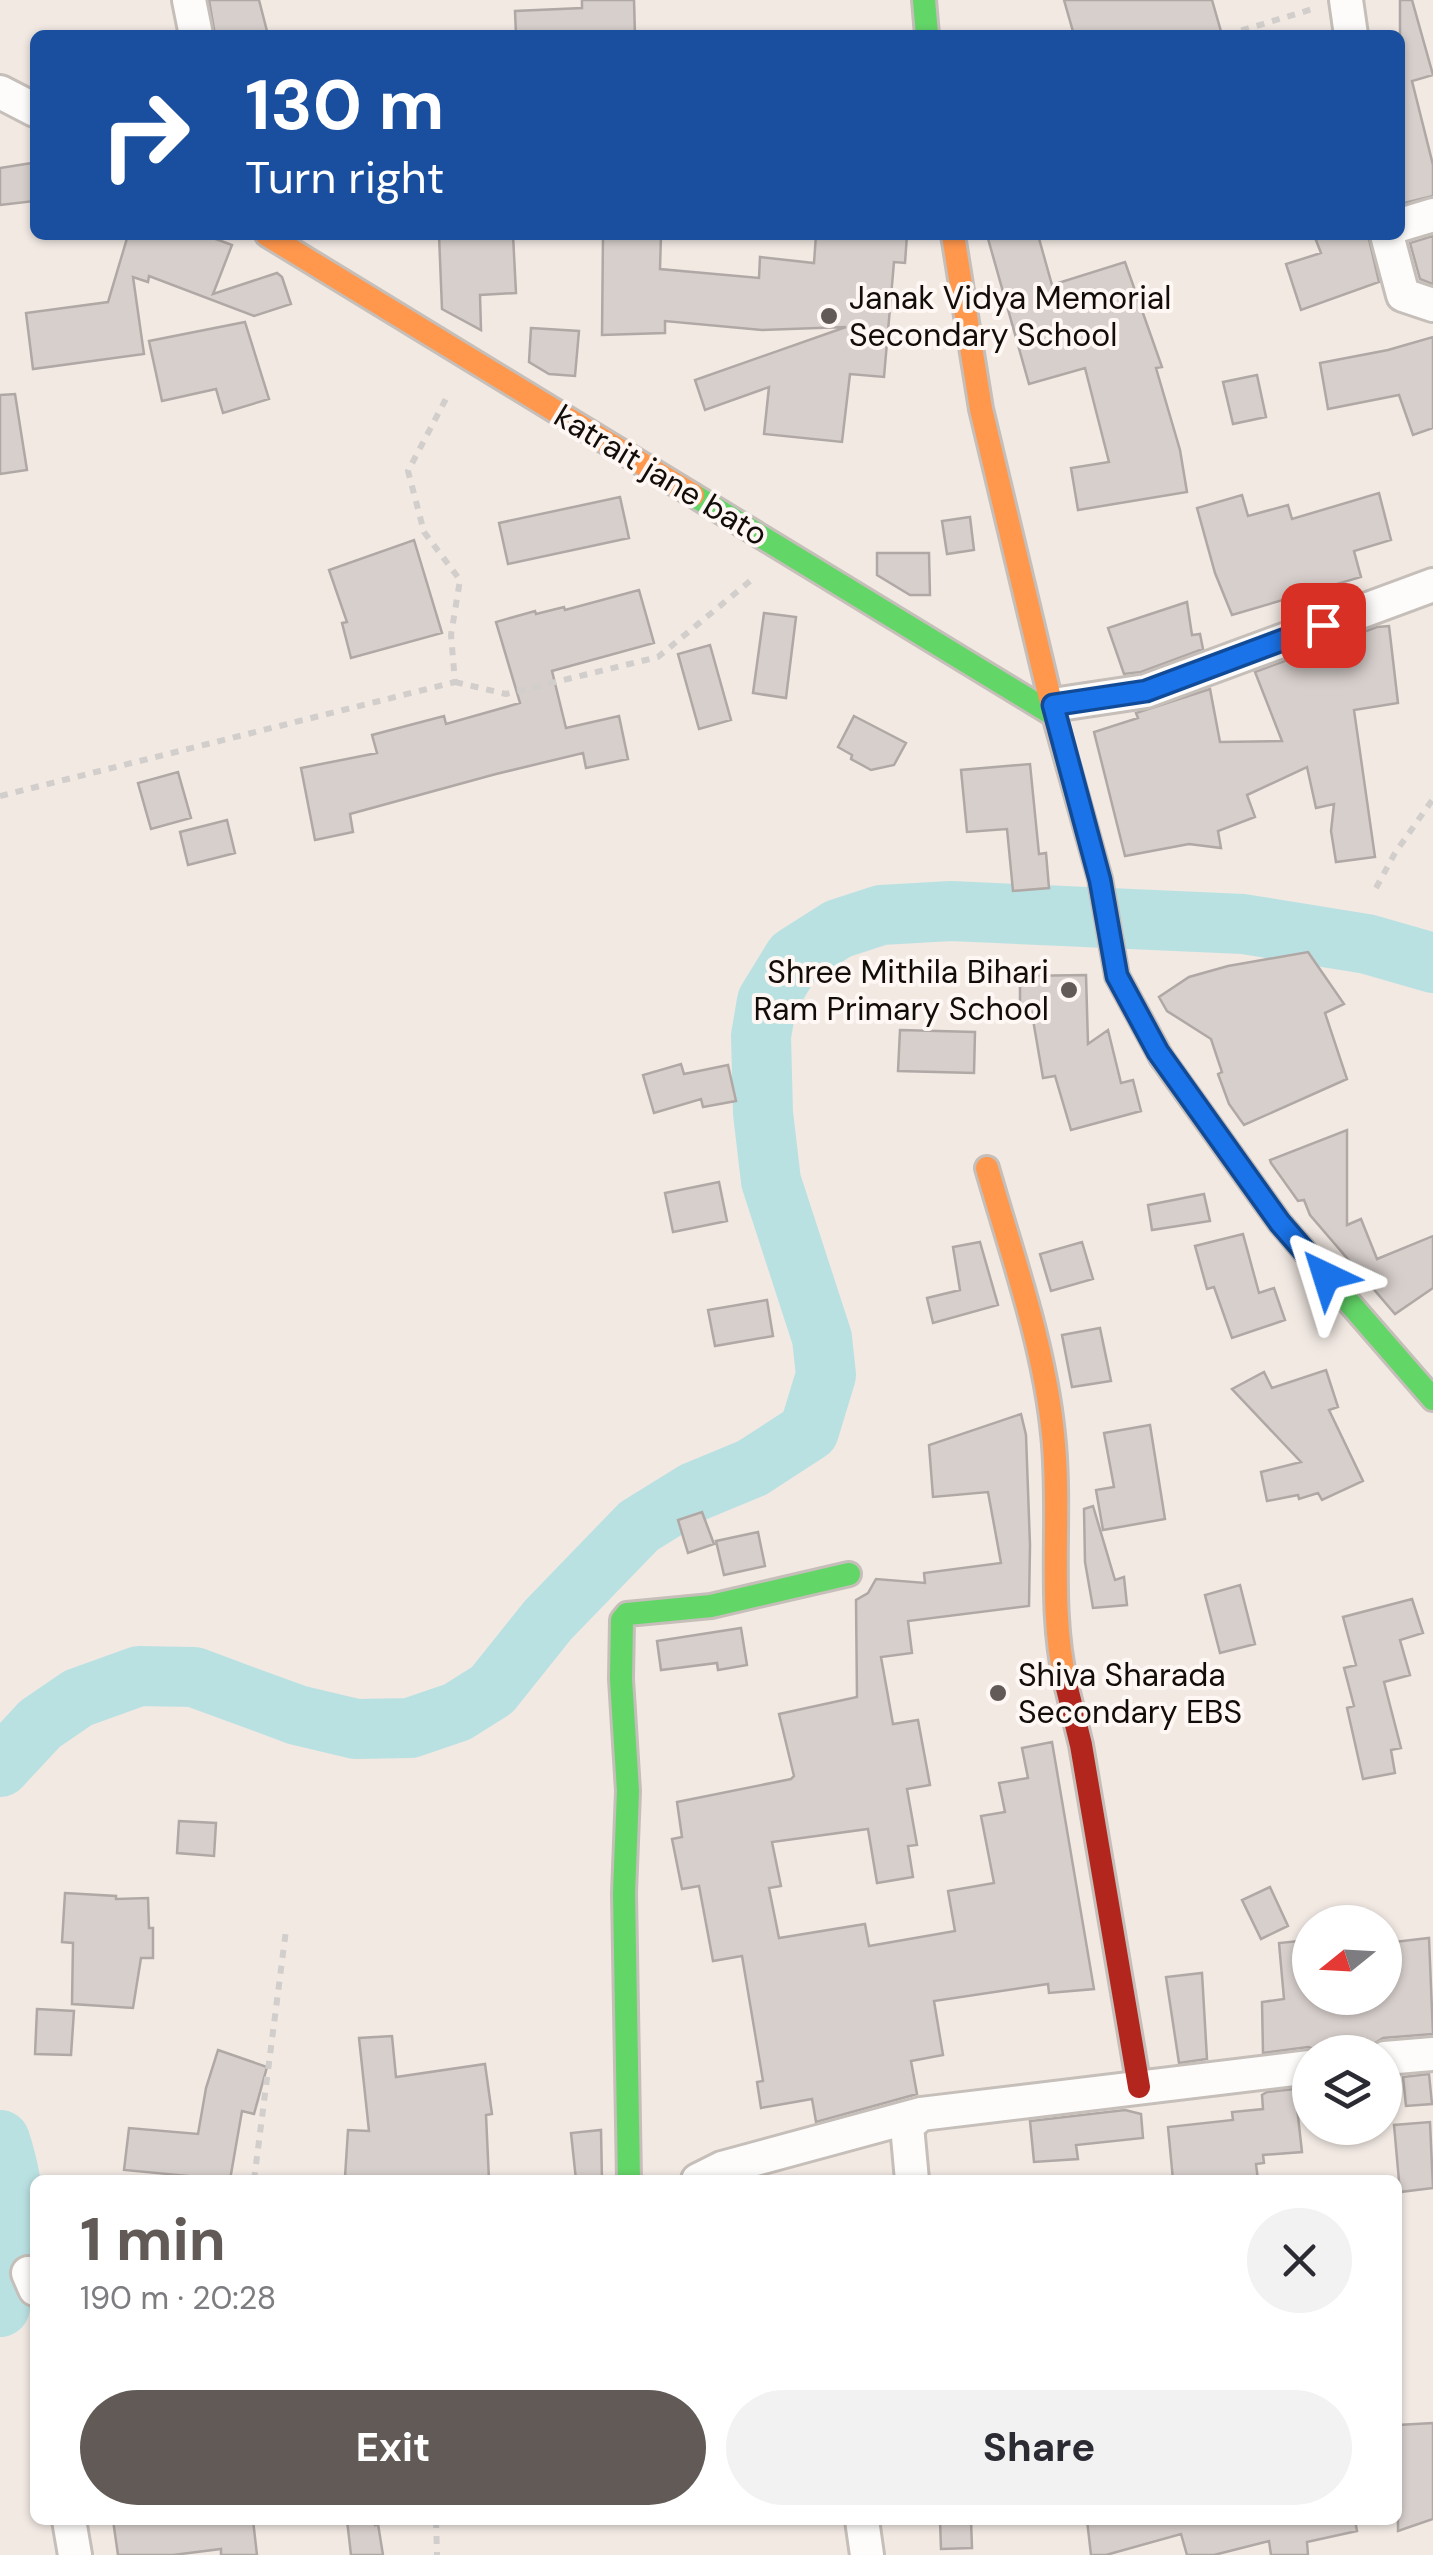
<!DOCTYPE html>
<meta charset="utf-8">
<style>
:root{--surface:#fff;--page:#f2f2f3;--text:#2b2b33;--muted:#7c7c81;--accent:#615a56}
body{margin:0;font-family:"DM Sans",sans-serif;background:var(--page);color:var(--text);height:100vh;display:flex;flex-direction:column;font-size:38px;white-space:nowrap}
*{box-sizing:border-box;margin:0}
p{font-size:32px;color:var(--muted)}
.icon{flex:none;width:55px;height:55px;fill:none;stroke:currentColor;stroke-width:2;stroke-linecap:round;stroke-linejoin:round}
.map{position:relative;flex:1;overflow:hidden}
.drawer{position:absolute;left:30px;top:2175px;width:1372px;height:350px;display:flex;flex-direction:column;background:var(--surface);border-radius:15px;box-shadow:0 2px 8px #0004}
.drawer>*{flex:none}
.banner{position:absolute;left:30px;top:30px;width:1375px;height:210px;border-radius:15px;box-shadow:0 2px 8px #0004;background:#1a4fa0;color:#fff;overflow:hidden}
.needle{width:65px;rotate:252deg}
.tools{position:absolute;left:1292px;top:1905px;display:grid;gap:20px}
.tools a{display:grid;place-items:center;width:110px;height:110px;border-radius:50%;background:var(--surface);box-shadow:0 2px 8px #0004;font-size:50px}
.pin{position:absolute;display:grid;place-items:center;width:85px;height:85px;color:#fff;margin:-42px;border-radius:20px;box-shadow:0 5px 15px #0006}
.me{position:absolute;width:110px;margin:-55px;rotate:319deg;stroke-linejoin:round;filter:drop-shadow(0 0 8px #0008)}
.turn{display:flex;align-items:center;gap:35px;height:210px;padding:0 50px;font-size:45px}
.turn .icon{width:130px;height:130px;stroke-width:2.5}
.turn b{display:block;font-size:70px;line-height:85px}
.round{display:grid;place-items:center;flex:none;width:105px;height:105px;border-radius:52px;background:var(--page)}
.head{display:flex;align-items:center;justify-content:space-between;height:170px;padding:0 50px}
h1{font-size:60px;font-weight:700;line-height:75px;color:var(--accent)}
.primary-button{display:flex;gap:20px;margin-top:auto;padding:20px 50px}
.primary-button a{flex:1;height:115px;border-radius:60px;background:var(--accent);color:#fff;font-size:40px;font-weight:700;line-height:115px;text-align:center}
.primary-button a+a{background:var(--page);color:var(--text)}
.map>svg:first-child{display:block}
</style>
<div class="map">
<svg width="1433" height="2555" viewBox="0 0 1433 2555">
<rect width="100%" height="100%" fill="#f2e9e3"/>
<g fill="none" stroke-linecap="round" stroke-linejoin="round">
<!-- river -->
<path stroke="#bae1e2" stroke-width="60" d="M 0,1767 L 40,1724 L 78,1698 L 139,1676 L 194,1677 L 297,1715 L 356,1729 L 410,1728 L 457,1712 L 492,1690 L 548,1620 L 639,1526 L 694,1492 L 752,1468 L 809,1431 L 826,1375 L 822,1338 L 771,1181 L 763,1113 L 761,1036 L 767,1001 L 794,957 L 838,929 L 881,915 L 951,911 L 1243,924 L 1367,944 L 1433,963
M 0,2140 C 22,2208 13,2239 0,2307"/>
</g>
<!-- building -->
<path fill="#d7cfcc" stroke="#afa8a5" stroke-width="2.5" d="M 209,0 L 259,0 L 268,35 L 215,35 Z
M 582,0 L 634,0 L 635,35 L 516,35 L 515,11 L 582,8 Z
M 1064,0 L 1212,0 L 1222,35 L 1074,35 Z
M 1400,0 L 1412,0 L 1433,75 L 1412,81 L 1433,165 L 1433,196 L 1404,203 L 1400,189 Z
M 32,163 L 35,201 L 0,205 L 0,168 Z
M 128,235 L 205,235 L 232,245 L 213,294 L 277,273 L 282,277 L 291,304 L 254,316 L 149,276 L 148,282 L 133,277 L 144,354 L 33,369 L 26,313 L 108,302 Z
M 439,235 L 513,235 L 516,293 L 480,295 L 481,330 L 442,309 Z
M 603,235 L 661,235 L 660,269 L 759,278 L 760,257 L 814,263 L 816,235 L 907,235 L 905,263 L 894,262 L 884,377 L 850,374 L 842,442 L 764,434 L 769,387 L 705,410 L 695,380 L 846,327 L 762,330 L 665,321 L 665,333 L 602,335 Z
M 987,235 L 1038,235 L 1052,285 L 1125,262 L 1162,367 L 1156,368 L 1180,450 L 1187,492 L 1078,510 L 1071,468 L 1109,462 L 1085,368 L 1029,384 Z
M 1314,235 L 1368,235 L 1379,282 L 1301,310 L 1286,264 L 1321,253 Z
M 1433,236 L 1433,284 L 1420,279 L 1410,243 Z
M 245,322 L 269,399 L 223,413 L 216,389 L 162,401 L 149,341 Z
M 531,328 L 579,331 L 575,376 L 549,374 L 529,362 Z
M 1433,337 L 1433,428 L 1413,435 L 1399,395 L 1328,409 L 1320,363 L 1388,350 Z
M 1257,375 L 1266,417 L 1233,424 L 1223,382 Z
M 15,394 L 27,470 L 0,474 L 0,395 Z
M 1379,493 L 1391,540 L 1354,551 L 1361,577 L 1232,615 L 1215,573 L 1197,508 L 1242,495 L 1248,516 L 1288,505 L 1292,519 Z
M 620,497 L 629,538 L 508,564 L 499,523 Z
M 970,517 L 974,550 L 947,554 L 942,521 Z
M 414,540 L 442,633 L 351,658 L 342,623 L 347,622 L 329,570 Z
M 877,553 L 929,553 L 930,595 L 910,595 L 877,575 Z
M 639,590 L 654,643 L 552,671 L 566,728 L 619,716 L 628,759 L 586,768 L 583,753 L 496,774 L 350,814 L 353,832 L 315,840 L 301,768 L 377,753 L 372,735 L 444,716 L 446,724 L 520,703 L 496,622 L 535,611 L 536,614 L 564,607 L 565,610 Z
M 1187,602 L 1192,635 L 1200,634 L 1203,649 L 1141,672 L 1124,674 L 1108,628 Z
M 764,613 L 796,617 L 786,698 L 753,693 Z
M 1389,626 L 1398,703 L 1354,710 L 1375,857 L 1336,862 L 1331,831 L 1334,804 L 1316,808 L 1307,767 L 1247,795 L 1255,817 L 1218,831 L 1221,848 L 1189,844 L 1125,856 L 1094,732 L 1138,718 L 1136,713 L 1210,689 L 1220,742 L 1282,741 L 1255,672 L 1377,627 Z
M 710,645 L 731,720 L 699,729 L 678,654 Z
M 854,716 L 906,743 L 894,765 L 871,770 L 851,759 L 852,755 L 838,747 Z
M 1030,764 L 1039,854 L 1046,853 L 1049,888 L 1013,891 L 1007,829 L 967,832 L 961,770 Z
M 178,772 L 191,818 L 151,829 L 138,783 Z
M 227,820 L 235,853 L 188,865 L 180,832 Z
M 1308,952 L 1344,1004 L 1325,1013 L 1347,1079 L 1244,1125 L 1229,1104 L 1218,1074 L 1222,1072 L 1211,1039 L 1167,1011 L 1159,997 L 1189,977 L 1228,966 Z
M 1086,975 L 1088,1044 L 1108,1030 L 1121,1083 L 1133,1080 L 1141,1111 L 1071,1130 L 1055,1076 L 1043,1078 L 1031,1008 L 1020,1008 L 1020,976 Z
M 900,1030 L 975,1032 L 974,1073 L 898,1071 Z
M 681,1064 L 684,1074 L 728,1065 L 736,1101 L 703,1107 L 701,1099 L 654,1113 L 643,1075 Z
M 1347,1130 L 1347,1225 L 1361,1219 L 1377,1259 L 1433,1236 L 1433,1288 L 1395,1314 L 1310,1215 L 1304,1200 L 1298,1201 L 1271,1163 L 1270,1160 Z
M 719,1182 L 727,1221 L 673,1232 L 665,1193 Z
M 1204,1194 L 1210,1221 L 1152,1230 L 1148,1205 Z
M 1243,1234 L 1259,1293 L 1274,1288 L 1285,1320 L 1232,1338 L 1214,1287 L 1207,1289 L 1195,1246 Z
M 980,1242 L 998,1305 L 933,1323 L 927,1298 L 960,1290 L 953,1247 Z
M 1082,1242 L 1093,1279 L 1051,1291 L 1040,1254 Z
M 767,1300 L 773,1336 L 715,1346 L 708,1310 Z
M 1100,1328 L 1111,1381 L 1072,1387 L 1062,1335 Z
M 1326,1370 L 1338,1407 L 1329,1410 L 1363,1481 L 1322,1500 L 1318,1493 L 1299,1499 L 1298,1495 L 1267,1501 L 1261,1472 L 1301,1462 L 1232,1389 L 1264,1372 L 1272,1388 Z
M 1021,1414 L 1026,1435 L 1030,1545 L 1029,1606 L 908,1621 L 912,1653 L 881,1657 L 893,1724 L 918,1720 L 930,1785 L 907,1789 L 917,1845 L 908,1846 L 913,1877 L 877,1883 L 868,1829 L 772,1842 L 781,1886 L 769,1888 L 779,1938 L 865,1924 L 869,1946 L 955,1931 L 948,1891 L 994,1883 L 981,1816 L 1005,1812 L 999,1783 L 1028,1778 L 1022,1748 L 1052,1742 L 1094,1989 L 1049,1993 L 1048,1984 L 934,2001 L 943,2055 L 911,2061 L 917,2094 L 816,2122 L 812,2099 L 761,2108 L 757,2082 L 763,2081 L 742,1956 L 713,1961 L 699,1886 L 682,1889 L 672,1839 L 682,1837 L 677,1802 L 791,1779 L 794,1776 L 779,1714 L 857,1697 L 856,1600 L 868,1593 L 876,1579 L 925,1583 L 924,1573 L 1001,1563 L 988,1492 L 933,1497 L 929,1445 Z
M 1150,1425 L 1165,1519 L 1103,1530 L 1096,1490 L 1114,1487 L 1104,1433 Z
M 1093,1506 L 1115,1580 L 1124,1577 L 1127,1605 L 1093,1608 L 1085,1562 L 1084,1509 Z
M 702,1512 L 714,1544 L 688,1553 L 678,1520 Z
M 758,1532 L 765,1566 L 724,1575 L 716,1541 Z
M 1240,1585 L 1255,1644 L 1220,1653 L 1205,1595 Z
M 1412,1599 L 1423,1633 L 1400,1640 L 1410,1675 L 1384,1682 L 1401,1748 L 1391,1750 L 1395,1773 L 1363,1779 L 1347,1708 L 1354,1706 L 1344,1668 L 1356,1665 L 1343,1617 Z
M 741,1628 L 747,1665 L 718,1670 L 717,1663 L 661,1670 L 657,1641 Z
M 179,1821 L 216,1823 L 214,1856 L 177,1853 Z
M 1270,1887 L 1288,1926 L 1261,1939 L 1242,1900 Z
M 65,1893 L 116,1896 L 116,1899 L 148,1898 L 149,1928 L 153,1928 L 153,1958 L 141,1958 L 133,2008 L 72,2004 L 73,1943 L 62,1942 Z
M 1429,1938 L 1433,2034 L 1383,2038 L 1369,2047 L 1337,2052 L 1323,2052 L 1308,2047 L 1263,2053 L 1262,2002 L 1284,1999 L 1279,1943 L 1310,1940 L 1310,1998 L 1385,1998 L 1385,1943 Z
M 1202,1973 L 1207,2059 L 1179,2063 L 1166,1977 Z
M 37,2009 L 74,2011 L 71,2055 L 35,2054 Z
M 392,2036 L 396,2077 L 485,2064 L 492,2114 L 486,2115 L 489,2180 L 345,2177 L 348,2130 L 369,2131 L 359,2038 Z
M 218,2050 L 267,2067 L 254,2114 L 242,2111 L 230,2180 L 124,2170 L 129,2128 L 198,2134 L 206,2088 Z
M 1429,2074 L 1432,2104 L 1406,2106 L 1403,2077 Z
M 1295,2089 L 1302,2152 L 1263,2155 L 1264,2163 L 1256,2164 L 1258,2180 L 1173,2180 L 1168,2127 L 1233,2120 L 1232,2112 L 1263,2109 L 1262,2095 L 1267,2092 Z
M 1125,2110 L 1141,2114 L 1143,2138 L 1076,2145 L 1078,2159 L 1034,2162 L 1030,2121 Z
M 1430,2122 L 1433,2188 L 1400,2192 L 1394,2125 Z
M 601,2130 L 602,2180 L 576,2180 L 571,2133 Z
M 1433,2423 L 1433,2519 L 1398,2531 L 1398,2425 Z
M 113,2520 L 253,2520 L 257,2555 L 221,2555 L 221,2549 L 173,2555 L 118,2555 Z
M 347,2520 L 374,2520 L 375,2525 L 378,2524 L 383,2555 L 351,2555 Z
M 940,2520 L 971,2520 L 972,2548 L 941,2549 Z
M 1087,2520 L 1355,2520 L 1357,2531 L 1307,2542 L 1308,2555 L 1271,2555 L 1269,2541 L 1214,2555 L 1187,2555 L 1181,2534 L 1106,2555 L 1091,2555 Z"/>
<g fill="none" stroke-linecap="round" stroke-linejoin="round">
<!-- street casing -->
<g stroke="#c5beb9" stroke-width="38">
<path id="street" d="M 189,0 L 196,35
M 1346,0 L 1351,35
M 0,92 L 35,110
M 1400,225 L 1433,215
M 1387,235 L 1403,295 L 1433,305
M 1053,705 L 1146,691 L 1433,585
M 1385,2058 L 1433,2054
M 698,2180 L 722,2168 L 921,2114 L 1310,2067
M 912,2180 L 907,2126 L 921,2114
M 35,2273 L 28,2273 L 35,2289
M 69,2520 L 75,2555
M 862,2520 L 867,2555"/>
</g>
<!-- fast casing -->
<g stroke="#c5beb9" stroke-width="28">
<path id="fast" d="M 924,0 L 927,35
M 693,495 L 1054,715
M 1161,1057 L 1280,1223 L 1433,1399
M 629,2180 L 624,1893 L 628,1791 L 621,1679 L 622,1620 L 627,1614 L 711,1606 L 849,1574"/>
</g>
<!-- slow casing -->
<g stroke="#c5beb9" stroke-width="28">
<path id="slow" d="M 267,235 L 693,495
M 953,235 L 981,409 L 1054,715 L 1100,879 L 1117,976 L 1161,1057
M 987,1168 C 1012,1255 1044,1344 1053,1434 C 1062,1517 1047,1603 1066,1684"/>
</g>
<!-- jam casing -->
<g stroke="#c5beb9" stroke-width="28">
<path id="jam" d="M 1066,1684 L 1081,1745 L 1139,2087"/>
</g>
<!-- path -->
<path stroke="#d1cecc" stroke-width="6" stroke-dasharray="8 8" stroke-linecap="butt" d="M 1226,35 L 1316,8
M 455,682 L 506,694 L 658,657 L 755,577
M 0,796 L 455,682 L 451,635 L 460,580 L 424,532 L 408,471 L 449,393
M 1376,888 L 1395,853 L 1433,799
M 254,2180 L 286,1930
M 436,2520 L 437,2555"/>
<!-- street -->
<use href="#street" stroke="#fdfcfb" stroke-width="32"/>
<!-- fast -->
<use href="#fast" stroke="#63d668" stroke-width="22"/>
<!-- slow -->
<use href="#slow" stroke="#ff974d" stroke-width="22"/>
<!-- jam -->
<use href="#jam" stroke="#b3261e" stroke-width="22"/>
</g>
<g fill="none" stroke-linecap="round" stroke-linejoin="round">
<!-- route casing -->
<g stroke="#114b97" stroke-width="25">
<path id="route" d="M 1323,625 L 1146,691 L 1053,705 L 1100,880 L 1117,976 L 1158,1052 L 1280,1223 L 1326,1276"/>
</g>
<!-- route -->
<use href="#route" stroke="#1a73e8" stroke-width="18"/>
</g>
<!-- markers -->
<g fill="#615a56" stroke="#fef7f3" stroke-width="4">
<circle cx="829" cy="316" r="10"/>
<circle cx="1069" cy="990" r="10"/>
<circle cx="998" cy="1693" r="10"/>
</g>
<g text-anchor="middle" stroke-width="8" stroke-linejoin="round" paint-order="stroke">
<!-- poi labels -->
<g font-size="32" fill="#130d0a" stroke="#fef7f3" text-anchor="start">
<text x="849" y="309">Janak Vidya Memorial<tspan x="849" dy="37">Secondary School</tspan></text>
<text x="1049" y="983" text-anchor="end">Shree Mithila Bihari<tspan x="1049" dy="37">Ram Primary School</tspan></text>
<text x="1018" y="1686">Shiva Sharada<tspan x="1018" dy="37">Secondary EBS</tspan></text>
</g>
<!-- street labels -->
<g font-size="32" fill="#130d0a" stroke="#fef7f3">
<text transform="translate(661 475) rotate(31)" y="11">katrait jane bato</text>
</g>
</g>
</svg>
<div class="tools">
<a><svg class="needle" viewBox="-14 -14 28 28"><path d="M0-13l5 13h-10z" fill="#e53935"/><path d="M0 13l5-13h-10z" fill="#7c7c81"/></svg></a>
<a><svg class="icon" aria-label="layers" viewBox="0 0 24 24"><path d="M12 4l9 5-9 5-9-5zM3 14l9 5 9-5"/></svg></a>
</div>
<div class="pin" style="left:1323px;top:625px;background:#d93025"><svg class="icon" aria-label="arrive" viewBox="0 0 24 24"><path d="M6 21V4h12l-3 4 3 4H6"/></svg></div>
<svg class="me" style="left:1326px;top:1276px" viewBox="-20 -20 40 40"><path d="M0-17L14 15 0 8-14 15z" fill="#1a73e8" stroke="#fff" stroke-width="4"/></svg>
<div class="banner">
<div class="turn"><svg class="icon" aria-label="right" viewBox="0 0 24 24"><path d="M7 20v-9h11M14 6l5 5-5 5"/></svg><div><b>130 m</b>Turn right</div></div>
</div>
<section class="drawer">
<div class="head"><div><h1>1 min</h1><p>190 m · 20:28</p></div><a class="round"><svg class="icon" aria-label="close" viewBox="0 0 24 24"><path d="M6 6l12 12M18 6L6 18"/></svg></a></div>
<div class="primary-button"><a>Exit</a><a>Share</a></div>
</section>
</div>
